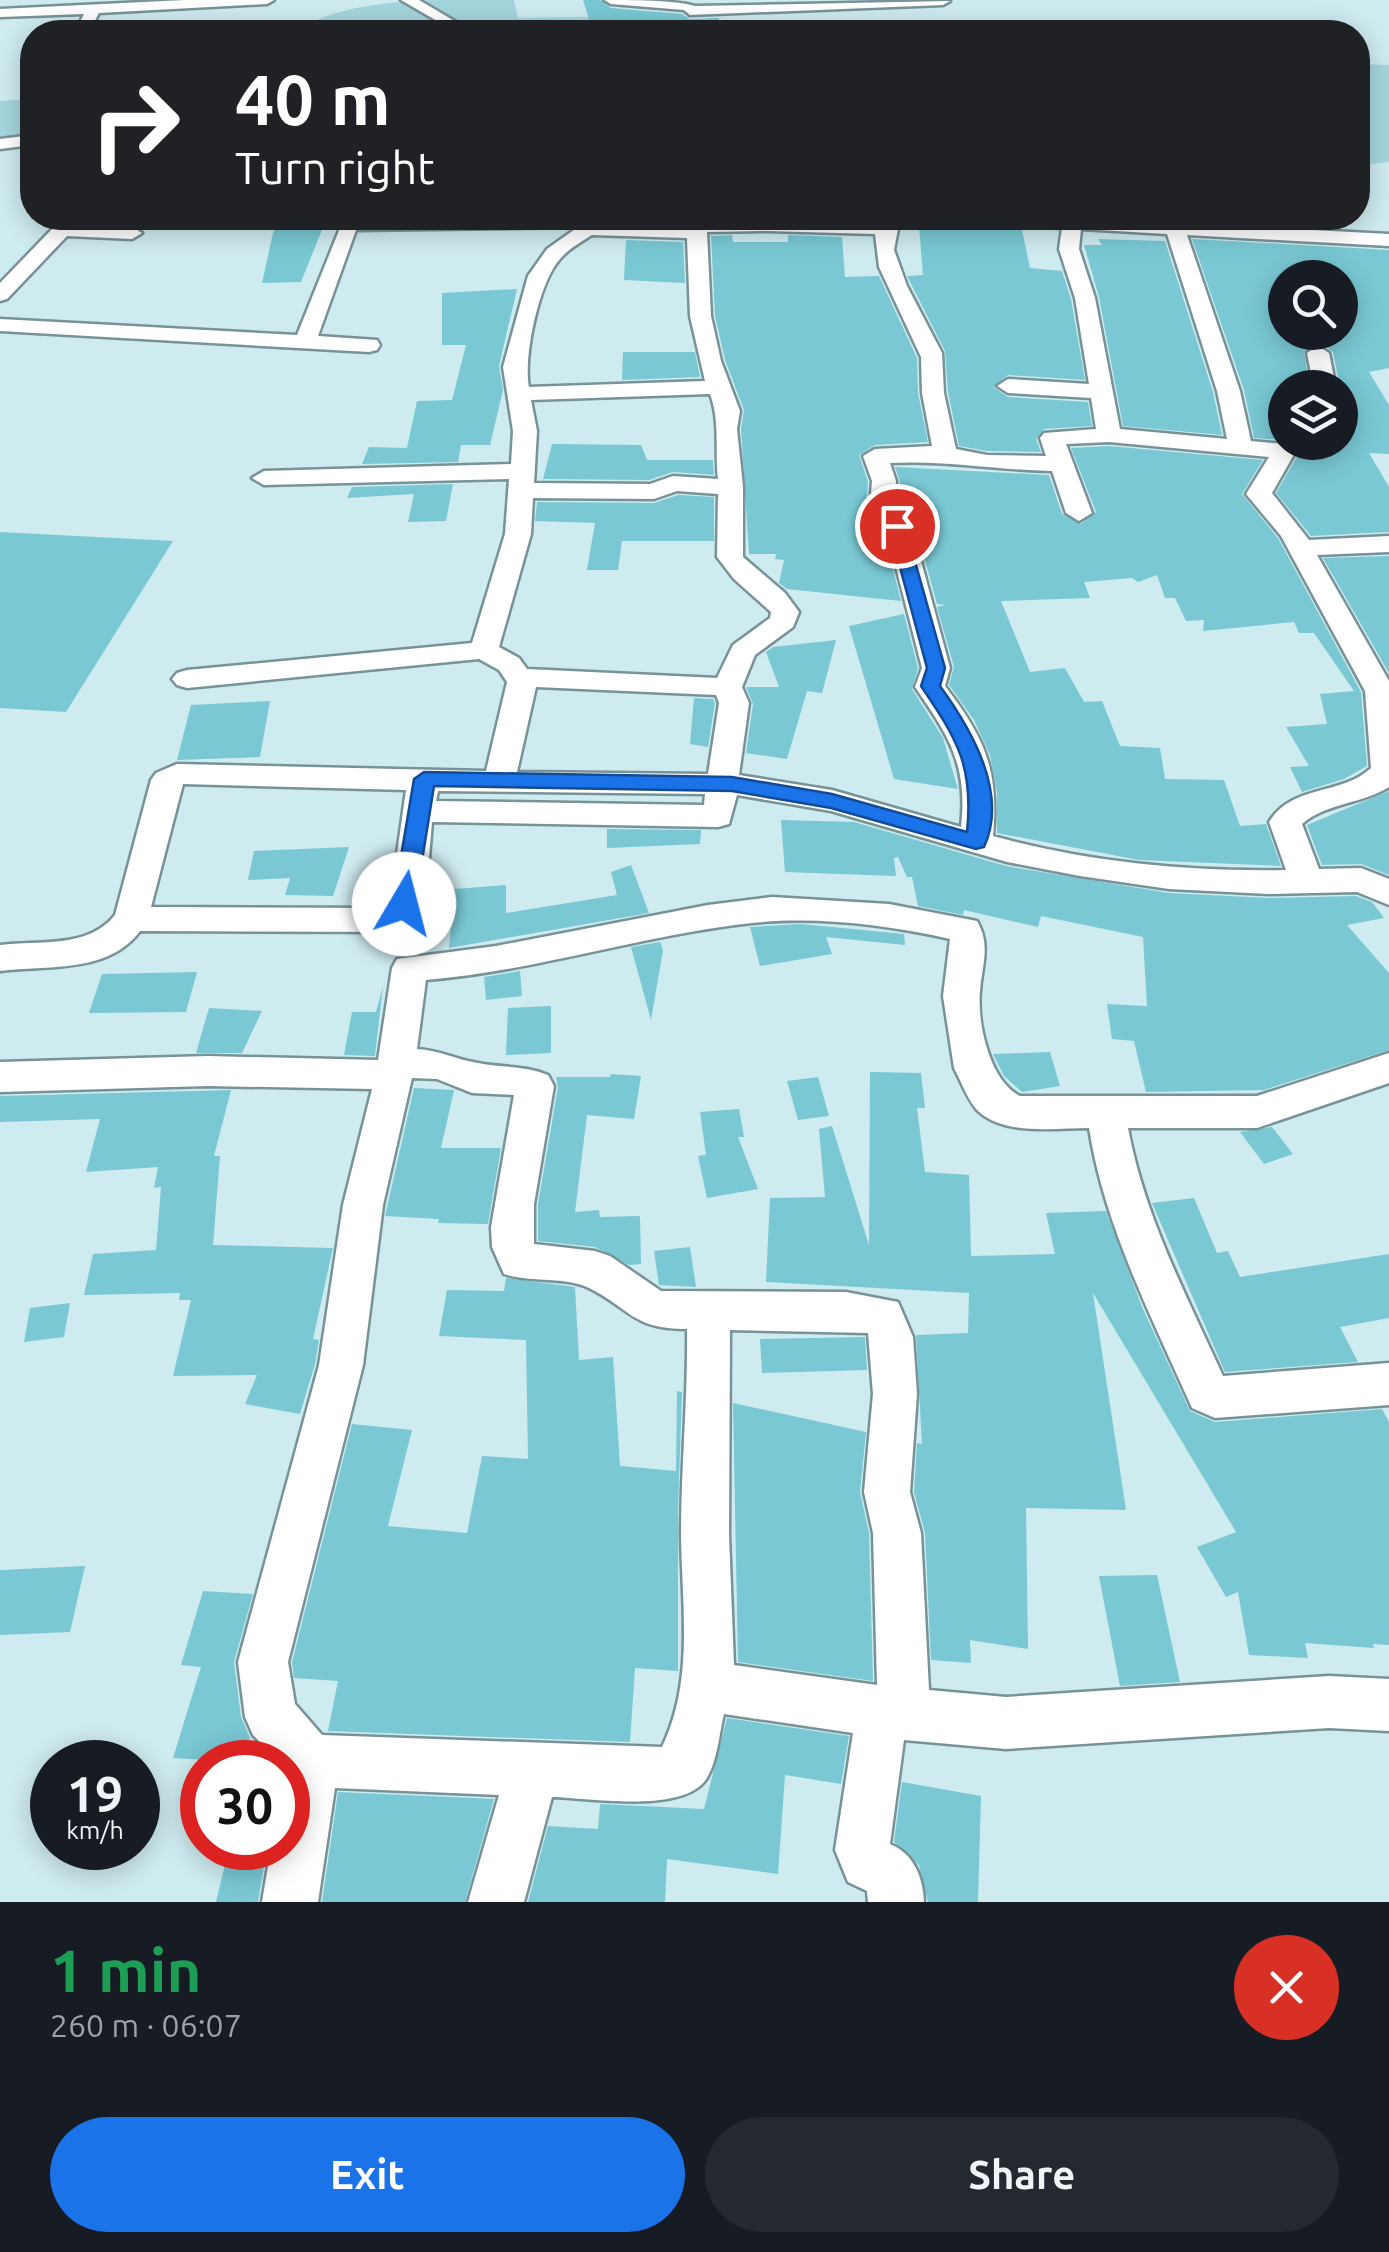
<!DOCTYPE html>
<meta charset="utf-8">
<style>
:root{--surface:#171b24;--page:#242831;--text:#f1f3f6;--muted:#9ea1a6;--accent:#1a73e8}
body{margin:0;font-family:Ubuntu,sans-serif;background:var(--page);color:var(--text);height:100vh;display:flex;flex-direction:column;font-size:38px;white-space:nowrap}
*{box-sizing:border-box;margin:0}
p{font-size:32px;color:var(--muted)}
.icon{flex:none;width:55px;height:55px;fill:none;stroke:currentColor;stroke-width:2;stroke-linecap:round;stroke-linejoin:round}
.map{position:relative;height:1902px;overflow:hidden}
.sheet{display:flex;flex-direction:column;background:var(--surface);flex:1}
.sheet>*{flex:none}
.guide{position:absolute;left:20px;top:20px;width:1350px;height:210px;border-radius:40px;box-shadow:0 5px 25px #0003;background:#202124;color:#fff;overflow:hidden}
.buttons{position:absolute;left:1268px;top:260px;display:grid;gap:20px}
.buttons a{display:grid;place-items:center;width:90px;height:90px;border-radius:50%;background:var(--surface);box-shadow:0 5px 25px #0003;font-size:50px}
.speed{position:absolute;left:30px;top:1740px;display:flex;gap:20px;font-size:50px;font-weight:700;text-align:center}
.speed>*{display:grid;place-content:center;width:130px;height:130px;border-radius:50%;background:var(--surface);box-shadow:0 5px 25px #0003;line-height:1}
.speed small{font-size:25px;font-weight:400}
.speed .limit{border:15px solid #d22;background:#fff;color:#111}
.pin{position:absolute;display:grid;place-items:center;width:85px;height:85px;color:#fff;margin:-42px;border:5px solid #fff;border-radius:50%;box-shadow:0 2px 10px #0007}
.me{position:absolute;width:110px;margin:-55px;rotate:8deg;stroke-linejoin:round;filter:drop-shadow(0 0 8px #0008)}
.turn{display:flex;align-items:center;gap:35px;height:210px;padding:0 50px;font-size:45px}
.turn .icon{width:130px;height:130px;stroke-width:2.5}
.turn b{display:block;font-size:70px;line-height:85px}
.round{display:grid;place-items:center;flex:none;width:105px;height:105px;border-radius:52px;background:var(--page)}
.head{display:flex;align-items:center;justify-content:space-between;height:170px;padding:0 50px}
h1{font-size:60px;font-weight:600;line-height:75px;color:#1e9e55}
.action{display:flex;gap:20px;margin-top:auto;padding:20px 50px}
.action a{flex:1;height:115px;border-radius:60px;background:var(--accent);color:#fff;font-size:40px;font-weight:600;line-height:115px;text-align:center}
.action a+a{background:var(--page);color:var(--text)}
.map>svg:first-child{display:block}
</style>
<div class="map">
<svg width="1389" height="1902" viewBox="0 0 1389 1902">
<rect width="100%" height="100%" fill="#ceebf0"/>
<!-- green -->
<path fill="#a5d6dd" d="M 433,0 L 514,0 L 518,18 L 650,16 L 653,26 L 579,32 L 296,32 C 332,6 390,2 433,0 Z
M 1358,64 L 1389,65 L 1389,162 L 1358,166 Z
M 32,99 L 32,141 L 0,144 L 0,101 Z"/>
<!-- building -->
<path fill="#79c8d4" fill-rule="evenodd" d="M 583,0 L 600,0 L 611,8 L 682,14 L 690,19 L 719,18 L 720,32 L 593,32 Z
M 280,220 L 326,220 L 301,282 L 262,283 L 273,233 Z
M 919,226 L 1022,230 L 1030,268 L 1062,271 L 1071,299 L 1085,380 L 1008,375 L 993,387 L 1008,397 L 1088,402 L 1092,426 L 1044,429 L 1036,439 L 1041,452 L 987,451 L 959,446 L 948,392 L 945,351 L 907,276 L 923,275 Z
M 732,235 L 733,242 L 788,242 L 788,235 L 842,237 L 845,277 L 879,276 L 917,358 L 918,393 L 928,442 L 875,445 L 859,455 L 868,482 L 865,521 L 884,534 L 901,601 L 787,589 L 779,583 L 784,560 L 775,559 L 776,554 L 749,554 L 741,429 L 744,410 L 725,360 L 715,316 L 711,236 Z
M 1098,239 L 1165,241 L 1213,392 L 1222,435 L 1123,426 L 1099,297 L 1084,245 L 1102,245 Z
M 1192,239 L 1389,250 L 1389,368 L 1369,372 L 1389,405 L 1389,454 L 1369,453 L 1389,487 L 1389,532 L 1311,536 L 1276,493 L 1299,453 L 1289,442 L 1340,442 L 1340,388 L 1333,352 L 1320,343 L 1304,352 L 1310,388 L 1285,388 L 1285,440 L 1254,438 L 1244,390 ZM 1285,278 L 1340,278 L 1340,332 L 1285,332 Z
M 626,240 L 683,242 L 685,283 L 624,280 Z
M 517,289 L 499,366 L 503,390 L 490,445 L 461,445 L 458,462 L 362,464 L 369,447 L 407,448 L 417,401 L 452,400 L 466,345 L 442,345 L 442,293 Z
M 623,352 L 695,352 L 700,377 L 622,380 Z
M 552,444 L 641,445 L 647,460 L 713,460 L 714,475 L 673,472 L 649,480 L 543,479 Z
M 1109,446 L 1263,460 L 1242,494 L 1278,538 L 1361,692 L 1367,766 L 1344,779 L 1302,792 L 1290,767 L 1309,766 L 1286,727 L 1327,724 L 1320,694 L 1354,691 L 1314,633 L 1299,633 L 1294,622 L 1203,631 L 1204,620 L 1186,621 L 1175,598 L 1165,598 L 1157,575 L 1138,582 L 1132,578 L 1084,582 L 1090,598 L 1001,601 L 1030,672 L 1065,668 L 1084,702 L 1102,701 L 1120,746 L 1160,748 L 1165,779 L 1224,780 L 1240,826 L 1266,824 L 1281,866 L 1139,860 L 997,833 L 997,792 L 990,755 L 974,720 L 949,685 L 954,667 L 937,607 L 945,605 L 937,604 L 916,527 L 899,515 L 900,481 L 895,467 L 1049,475 L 1062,514 L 1081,524 L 1096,512 L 1071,448 Z
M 453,484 L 446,521 L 408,522 L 414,494 L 347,498 L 352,487 Z
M 678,495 L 714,497 L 714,541 L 622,541 L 618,570 L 587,570 L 595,523 L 535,521 L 537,502 L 654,503 Z
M 0,532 L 173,541 L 66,712 L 0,708 Z
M 1389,556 L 1389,673 L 1323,558 Z
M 904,614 L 918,668 L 912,689 L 943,738 L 958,789 L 894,779 L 849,626 Z
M 836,640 L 822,693 L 807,691 L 787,759 L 746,753 L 753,704 L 746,687 L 779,687 L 766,652 L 773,647 Z
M 694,698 L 713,699 L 715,703 L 708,747 L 690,744 Z
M 270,701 L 260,757 L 177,760 L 191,705 Z
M 1389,791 L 1389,875 L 1361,864 L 1322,865 L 1307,825 Z
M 781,820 L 854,822 L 1006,866 L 1169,893 L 1269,898 L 1356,896 L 1372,902 L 1384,918 L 1347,925 L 1389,973 L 1389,1050 L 1264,1090 L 1146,1092 L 1134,1041 L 1112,1039 L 1107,1004 L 1147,1006 L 1143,937 L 1041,916 L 1038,927 L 964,910 L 963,915 L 918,906 L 912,877 L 907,877 L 898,857 L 894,858 L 896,876 L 785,872 Z
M 607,829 L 701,830 L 700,844 L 607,848 Z
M 349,847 L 333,896 L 285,895 L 290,878 L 248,880 L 254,851 Z
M 631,865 L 649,913 L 449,948 L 454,889 L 506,885 L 506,913 L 617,895 L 611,872 Z
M 801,924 L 904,934 L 905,945 L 826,937 L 832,954 L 760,966 L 750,927 Z
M 660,942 L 663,950 L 651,1020 L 631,947 Z
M 520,971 L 522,996 L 486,1000 L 484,977 Z
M 197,972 L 186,1012 L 89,1013 L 102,974 Z
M 383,986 L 375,1056 L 344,1055 L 352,1012 L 376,1012 Z
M 551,1006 L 551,1053 L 506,1055 L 508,1008 Z
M 209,1008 L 262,1011 L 242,1053 L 196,1053 Z
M 1050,1052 L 1060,1086 L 1022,1092 L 1004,1076 L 993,1054 Z
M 870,1072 L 921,1073 L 925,1108 L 917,1108 L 925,1172 L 969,1175 L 971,1256 L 1055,1254 L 1046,1213 L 1106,1211 L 1142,1307 L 1190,1411 L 1215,1422 L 1382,1409 L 1389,1422 L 1389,1645 L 1373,1644 L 1374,1648 L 1305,1643 L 1308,1658 L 1249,1655 L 1238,1592 L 1226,1597 L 1197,1547 L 1236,1532 L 1093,1293 L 1126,1510 L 1026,1508 L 1028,1649 L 970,1640 L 971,1663 L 931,1660 L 925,1533 L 914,1492 L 917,1443 L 922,1444 L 916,1335 L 968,1333 L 969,1293 L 766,1282 L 770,1198 L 825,1197 L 819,1129 L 832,1126 L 869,1245 Z
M 611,1074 L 641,1076 L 634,1119 L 587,1115 L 575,1212 L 599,1210 L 600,1217 L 640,1216 L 641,1264 L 629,1265 L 595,1247 L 538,1241 L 538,1204 L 558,1087 L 556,1077 L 610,1077 Z
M 818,1077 L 829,1116 L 798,1120 L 787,1081 Z
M 414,1088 L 454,1090 L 441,1148 L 501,1148 L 488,1224 L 438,1223 L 439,1219 L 385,1216 Z
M 231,1090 L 214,1156 L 220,1156 L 213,1245 L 333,1248 L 313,1339 L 319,1340 L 315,1364 L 300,1414 L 245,1404 L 257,1375 L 173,1376 L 191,1300 L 179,1300 L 180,1293 L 84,1295 L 93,1254 L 156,1250 L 161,1187 L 154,1188 L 158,1167 L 86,1172 L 100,1119 L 0,1122 L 0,1096 Z
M 739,1109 L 744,1137 L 738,1137 L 758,1189 L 707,1198 L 698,1156 L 706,1155 L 700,1112 Z
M 1272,1127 L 1293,1154 L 1264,1164 L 1240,1132 Z
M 1194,1198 L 1217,1253 L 1228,1251 L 1240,1277 L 1389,1254 L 1389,1318 L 1340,1327 L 1358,1362 L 1225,1372 L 1152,1203 Z
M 690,1247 L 696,1287 L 659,1285 L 654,1251 Z
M 506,1278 L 575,1287 L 579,1360 L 613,1357 L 620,1466 L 676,1471 L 677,1391 L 682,1392 L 678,1510 L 678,1671 L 635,1668 L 630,1742 L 328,1731 L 338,1681 L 294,1678 L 292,1662 L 352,1424 L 412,1430 L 388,1526 L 467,1533 L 482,1456 L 528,1459 L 526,1340 L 439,1336 L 447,1290 L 504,1291 Z
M 70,1303 L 64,1337 L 24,1342 L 30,1308 Z
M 865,1337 L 867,1370 L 762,1373 L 760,1339 Z
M 733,1403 L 866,1432 L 860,1492 L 869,1533 L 873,1681 L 738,1662 Z
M 85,1566 L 70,1632 L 0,1635 L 0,1570 Z
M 1157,1575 L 1180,1682 L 1120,1686 L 1099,1576 Z
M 203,1591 L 253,1594 L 234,1662 L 241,1717 L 250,1738 L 243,1762 L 173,1758 L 201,1667 L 181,1665 Z
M 727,1718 L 849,1736 L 841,1784 L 785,1775 L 778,1874 L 667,1859 L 665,1902 L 528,1902 L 548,1826 L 598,1829 L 600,1804 L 704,1809 Z
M 902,1782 L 981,1796 L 978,1902 L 928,1902 L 919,1865 L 894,1842 Z
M 338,1792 L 494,1799 L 465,1902 L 322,1902 Z
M 229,1848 L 267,1848 L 258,1902 L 216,1902 Z"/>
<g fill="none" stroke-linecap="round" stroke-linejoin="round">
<!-- minor casing -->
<g stroke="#789397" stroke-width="5">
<path id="minor" d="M 185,0 L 274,0 L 267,4 L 99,13 L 89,32 L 75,32 L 84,14 L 0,17 L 0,9 Z
M 401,0 L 419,0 L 473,32 L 456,32 Z
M 604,0 C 629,0 676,0 695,6 L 950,1 L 943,5 L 690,15 L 684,10 L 611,4 Z
M 32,135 L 32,145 L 0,149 L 0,139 Z
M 56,218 L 74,218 L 73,225 L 132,227 L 142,233 L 132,239 L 67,236 L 7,299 L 0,301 L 0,283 L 53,228 Z
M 344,218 L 602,218 L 601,224 L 687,226 L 688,218 L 880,222 L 882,218 L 900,218 L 894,250 L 907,286 L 942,353 L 944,393 L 956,449 L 987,455 L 1046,456 L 1040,438 L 1044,433 L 1096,429 L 1091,398 L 1008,393 L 997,386 L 1008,379 L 1089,384 L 1075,298 L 1059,249 L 1062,228 L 986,224 L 977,218 L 1082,218 L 1389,234 L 1389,246 L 1187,235 L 1240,391 L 1251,441 L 1284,444 L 1296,451 L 1272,493 L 1309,540 L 1389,536 L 1389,552 L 1317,555 L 1389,681 L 1389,787 C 1362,804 1326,803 1302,824 L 1319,869 L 1361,868 L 1389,879 L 1389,905 L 1357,892 L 1269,894 L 1169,889 L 1080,876 L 1007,862 L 831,811 L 737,795 L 729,824 L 718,827 L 432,822 L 427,882 L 408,929 L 396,932 L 140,931 C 108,974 47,965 0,971 L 0,945 C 39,940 88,949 115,915 L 151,780 L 156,773 L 177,764 L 486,771 L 507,682 L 499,670 L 479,659 L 187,688 L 177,685 L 172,679 L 177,673 L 187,670 L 472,643 L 505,534 L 509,479 L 264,485 L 252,478 L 264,471 L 511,464 L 513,431 L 503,367 L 528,276 L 547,249 L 578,227 L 356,230 L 318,336 L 377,340 L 380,345 L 377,350 L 369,352 L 0,331 L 0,319 L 297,335 ZM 1081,229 L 1167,234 L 1217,391 L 1227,439 L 1120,429 L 1095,298 L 1079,249 ZM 767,231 L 875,234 L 879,267 L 921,357 L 922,393 L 932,446 L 875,449 L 863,456 L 872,481 L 869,521 L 887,532 L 922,668 L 915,687 C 949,736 968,765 961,827 L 832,790 L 739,775 L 749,703 L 742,687 L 755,655 L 793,627 L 799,612 L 785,593 L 743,557 L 743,487 L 737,429 L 740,411 L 721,361 L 711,316 L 707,232 ZM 592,235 L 687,238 L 690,316 L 705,381 L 529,387 C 523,357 539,282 560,259 C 568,249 581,242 592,235 ZM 710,394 C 720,420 715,450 718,479 L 673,476 L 650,484 L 534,483 L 537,431 L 531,400 ZM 1109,442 L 1269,457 L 1246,494 L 1281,536 L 1365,691 L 1371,768 C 1341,796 1292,784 1269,822 L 1286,870 C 1190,872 1086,862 993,836 C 999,770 985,738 945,686 L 950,668 L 912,528 L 895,517 L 896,481 L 890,463 C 944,460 997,470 1052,471 L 1066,513 L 1079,521 L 1092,513 L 1066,444 ZM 677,491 L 718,494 L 717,557 L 734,579 L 771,612 L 770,618 L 733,645 L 717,678 L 527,669 L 519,658 L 499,647 L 531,534 L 533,498 L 654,499 ZM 536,687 L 716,695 L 719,703 L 708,774 L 517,772 ZM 183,784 L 406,790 L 393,882 L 384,908 L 151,907 ZM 438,791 L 705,794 L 704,805 L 436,801 Z
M 1318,346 L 1329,353 L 1336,388 L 1314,388 L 1307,353 Z
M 772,897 L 889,904 L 977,921 C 991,945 982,965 980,991 C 977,1024 990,1081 1020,1096 L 1257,1096 L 1389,1053 L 1389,1083 L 1257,1128 L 1128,1128 C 1144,1215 1186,1295 1223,1376 L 1389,1363 L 1389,1405 L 1215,1418 L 1192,1408 C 1152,1318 1104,1225 1089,1128 C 1055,1128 1005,1136 978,1111 C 968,1101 961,1081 954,1068 L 943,996 L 950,939 C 888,925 816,916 752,923 C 642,935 536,971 426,980 L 417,1049 C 439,1050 457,1060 478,1063 C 503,1068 524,1065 548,1075 L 554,1086 L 534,1204 L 534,1244 L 595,1251 L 610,1256 L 661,1291 L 846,1292 L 898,1302 L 913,1337 L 917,1394 L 910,1492 L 921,1533 L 929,1690 L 1006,1697 L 1329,1676 L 1389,1679 L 1389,1731 L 1329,1728 L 1006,1749 L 904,1740 L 890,1844 C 914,1854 923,1877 924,1902 L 868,1902 L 867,1891 L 848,1882 L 835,1850 L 853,1733 L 724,1714 C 719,1734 717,1766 704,1782 C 678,1813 589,1798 552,1797 L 524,1902 L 468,1902 L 499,1795 L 335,1788 L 318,1902 L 262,1902 L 271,1848 L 288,1848 L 288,1762 L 279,1762 L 253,1735 L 245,1717 L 238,1662 L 319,1365 L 343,1205 L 372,1089 L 208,1086 L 0,1092 L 0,1062 L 208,1056 L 378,1060 L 392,968 L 397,959 L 496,946 L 708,905 ZM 412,1078 L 437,1079 L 472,1093 L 514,1095 L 491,1227 L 492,1247 L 504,1274 C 530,1283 565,1276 589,1288 C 631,1309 632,1329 687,1329 C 688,1398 681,1467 681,1536 C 682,1608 694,1681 662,1747 L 322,1735 L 295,1704 L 288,1662 L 363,1365 L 383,1205 ZM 730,1330 L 868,1333 L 873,1394 L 864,1492 L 873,1533 L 877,1685 L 734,1665 L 729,1535 Z"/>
</g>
<!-- minor -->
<use href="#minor" fill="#fff" fill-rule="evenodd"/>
</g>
<!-- route -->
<path fill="#1a73e8" stroke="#114b97" stroke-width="2.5" d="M 897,521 L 905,526 L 945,668 L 940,686 C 971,729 1009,793 984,847 L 976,849 L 831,808 L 732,791 L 434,786 L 415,904 L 404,912 L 396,910 L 393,904 L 414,779 L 424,772 L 732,777 L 832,794 L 967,832 C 974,766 957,739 921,686 L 927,668 L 889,526 Z"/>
</svg>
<div class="buttons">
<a><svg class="icon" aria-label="search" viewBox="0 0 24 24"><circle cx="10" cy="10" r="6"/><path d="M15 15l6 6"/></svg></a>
<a><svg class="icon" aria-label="layers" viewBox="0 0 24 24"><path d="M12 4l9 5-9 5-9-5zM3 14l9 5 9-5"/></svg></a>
</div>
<div class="speed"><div>19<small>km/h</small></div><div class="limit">30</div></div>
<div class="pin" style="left:897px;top:526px;background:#d93025"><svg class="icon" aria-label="arrive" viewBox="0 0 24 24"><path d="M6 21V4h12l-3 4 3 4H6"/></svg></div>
<svg class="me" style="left:404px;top:904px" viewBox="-20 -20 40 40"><circle r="19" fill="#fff"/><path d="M0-13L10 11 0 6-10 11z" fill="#1a73e8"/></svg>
<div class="guide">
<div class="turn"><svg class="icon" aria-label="right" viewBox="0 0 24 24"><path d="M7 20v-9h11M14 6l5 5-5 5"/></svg><div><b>40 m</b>Turn right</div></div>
</div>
</div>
<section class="sheet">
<div class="head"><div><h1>1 min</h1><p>260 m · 06:07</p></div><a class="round" style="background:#d93025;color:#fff"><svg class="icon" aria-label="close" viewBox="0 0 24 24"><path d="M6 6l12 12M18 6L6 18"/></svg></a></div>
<div class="action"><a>Exit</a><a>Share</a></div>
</section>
